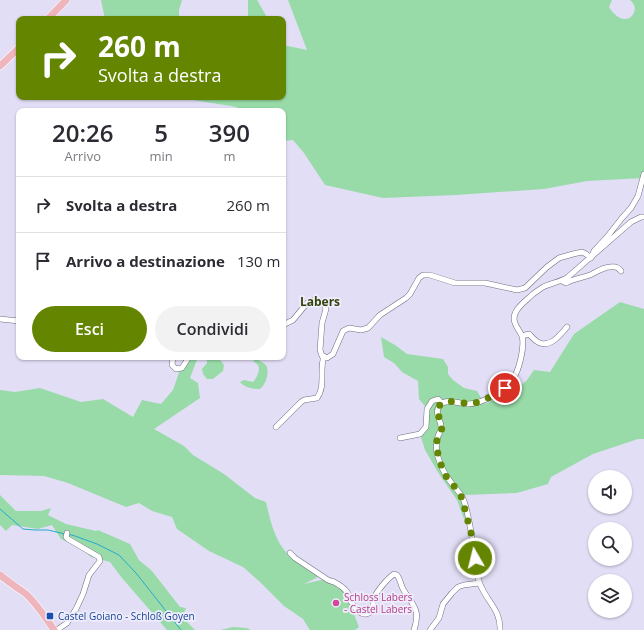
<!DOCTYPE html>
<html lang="it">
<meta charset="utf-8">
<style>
:root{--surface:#fff;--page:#f2f2f3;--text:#2b2b33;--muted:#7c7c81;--line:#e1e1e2;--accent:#648500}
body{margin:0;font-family:"Open Sans",sans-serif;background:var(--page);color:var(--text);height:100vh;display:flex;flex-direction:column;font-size:15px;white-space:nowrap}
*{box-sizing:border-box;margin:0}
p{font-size:13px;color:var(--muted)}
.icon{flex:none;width:22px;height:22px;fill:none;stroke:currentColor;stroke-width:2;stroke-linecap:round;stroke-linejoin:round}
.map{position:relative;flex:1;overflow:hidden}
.drawer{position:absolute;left:16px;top:108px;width:270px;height:252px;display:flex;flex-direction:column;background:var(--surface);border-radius:8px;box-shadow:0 1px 3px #0004}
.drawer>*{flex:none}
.guide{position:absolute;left:16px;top:16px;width:270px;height:84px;border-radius:8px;box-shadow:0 1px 3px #0004;background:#648500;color:#fff;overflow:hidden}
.tools{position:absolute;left:588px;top:470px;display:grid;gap:8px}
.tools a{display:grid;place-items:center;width:44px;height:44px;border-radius:50%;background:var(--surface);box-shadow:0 1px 3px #0004;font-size:20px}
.pin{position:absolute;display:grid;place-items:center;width:34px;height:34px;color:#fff;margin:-17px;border:2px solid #fff;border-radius:50%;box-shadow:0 1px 4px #0007}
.me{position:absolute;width:44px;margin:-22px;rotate:352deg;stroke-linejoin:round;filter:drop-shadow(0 0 3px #0008)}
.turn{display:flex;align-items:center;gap:14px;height:84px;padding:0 16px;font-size:18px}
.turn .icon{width:52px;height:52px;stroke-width:2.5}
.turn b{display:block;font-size:28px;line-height:34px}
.eta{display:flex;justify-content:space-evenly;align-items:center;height:68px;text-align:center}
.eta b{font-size:24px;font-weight:600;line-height:28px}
.cta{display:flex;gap:8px;margin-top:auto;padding:8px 16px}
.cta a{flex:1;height:46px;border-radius:24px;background:var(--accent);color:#fff;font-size:16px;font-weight:600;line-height:46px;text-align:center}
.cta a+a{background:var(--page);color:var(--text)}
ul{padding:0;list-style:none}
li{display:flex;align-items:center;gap:12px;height:56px;padding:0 16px;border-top:1px solid var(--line)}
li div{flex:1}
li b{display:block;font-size:15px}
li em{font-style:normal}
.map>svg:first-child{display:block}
</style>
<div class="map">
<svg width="644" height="630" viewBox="0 0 644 630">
<rect width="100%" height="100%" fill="#e2def6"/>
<!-- green -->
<path fill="#98dba8" d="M 101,0 L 182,0 L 179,10 L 179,19 L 105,19 Z
M 248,0 L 257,0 L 268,19 L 248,19 Z
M 288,0 L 612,0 L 609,7 C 612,12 617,18 624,19 C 631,20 637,12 634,5 C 634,4 631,1 630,0 L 644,0 L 644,178 L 587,181 L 544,189 L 456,195 L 383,198 L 325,185 L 304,153 L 293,140 L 283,141 L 283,111 L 235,111 L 237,107 L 193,100 L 151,98 L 150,97 L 283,97 L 283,45 L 307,50 Z
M 620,302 L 644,309 L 644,439 L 638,439 L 593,454 L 551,477 L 548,484 L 517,493 L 465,495 L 469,515 L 464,519 L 457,500 L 439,474 L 425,450 L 421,437 L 429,426 L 429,411 L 419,399 L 418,381 L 402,372 L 394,363 L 384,357 L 381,337 L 395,345 L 407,354 L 443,359 L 448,367 L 448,374 L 453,380 L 464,388 L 477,391 L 485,404 L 507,392 L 516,389 L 527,380 L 534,370 L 550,372 L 574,334 Z
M 182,357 L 198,357 L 190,378 L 198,383 L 200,398 L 154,429 L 184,446 L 193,455 L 224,474 L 255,498 L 266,502 C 269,516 273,532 280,544 C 287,557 307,568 318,577 L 304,584 L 330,578 L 337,587 L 346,593 L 359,627 L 355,630 L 310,630 L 303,619 L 284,606 L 259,581 L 243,567 L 209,551 L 177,529 L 172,517 L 152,511 L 139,503 L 126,507 L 68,483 L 44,476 L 0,475 L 0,390 L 15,392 L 40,388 L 81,402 L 103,399 L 133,417 L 142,400 L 161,404 L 173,390 L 183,361 Z
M 211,357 L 218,357 L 224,365 L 223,371 L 213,379 L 207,379 L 203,374 L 202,369 L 207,363 L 207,359 Z
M 256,359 C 260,361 265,363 267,367 C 269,375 265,385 260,389 C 253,389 245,388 240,382 L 244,380 L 253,382 C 256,379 261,370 258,365 C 258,365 253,361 253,361 Z
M 0,495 L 16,511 L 41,511 L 51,508 L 48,515 L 66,524 L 96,531 L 98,530 L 130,544 L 139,560 L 152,571 L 180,607 L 186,608 L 183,615 L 187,622 L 195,630 L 167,630 L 122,578 L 110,562 L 91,557 L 82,549 L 61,539 L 52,525 L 38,529 L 12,525 L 6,531 L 0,525 Z
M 233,627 L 247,628 L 251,630 L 220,630 Z"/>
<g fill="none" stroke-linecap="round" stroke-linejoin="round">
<!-- stream -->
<path stroke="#26a9cb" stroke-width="1" d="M 0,509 L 23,529 L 35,530 L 48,530 L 65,534
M 68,534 L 75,536 L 97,544 L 119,555 L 136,573 L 181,630"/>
<!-- minor casing -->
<g stroke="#6f6c80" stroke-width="6">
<path id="minor" d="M 592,255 L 594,251 L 607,237 L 622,218 L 631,208 L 638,196 L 644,174
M 562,281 L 566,283 C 573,279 582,278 590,275 C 596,272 604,267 610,267 C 615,266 619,268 621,271
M 0,319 L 19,321
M 283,325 L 293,320 L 308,302 L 314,300 L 322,302 L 324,304 L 326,309 L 322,323 L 320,350 L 322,356 L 327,358 L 333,354 L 343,331 L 349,328 L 361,330 L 368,328 L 380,315 L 406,298 L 410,294 L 419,278 L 423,275 L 430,275 L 455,283 L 485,283 L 517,290 L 525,288 L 547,267 L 559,258 L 573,254 L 582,252 L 586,254 L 591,258
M 522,336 L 529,334 C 532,337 536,342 540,343 C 551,347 560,335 567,327
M 173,357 L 172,365 L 176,369 L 182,368 L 189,357
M 276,427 L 301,402 L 304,400 L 317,398 C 326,386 319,370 324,356
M 400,438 L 420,434 L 426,427 L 427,409 L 432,401 L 438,399 L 442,403
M 290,553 L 295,558 L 328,580 C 330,581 332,581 334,582 C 338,584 344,588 347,592 C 349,595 350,600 352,603 C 355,609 362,617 369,613 C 373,610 373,603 374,598 C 377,591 387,579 394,574 L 397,575 C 400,579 401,585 403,589 C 413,606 421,609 414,630
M 57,630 L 67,623 L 76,609 L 83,594 L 89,575 L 100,561 L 99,557 L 68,539 L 66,537 L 67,533
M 430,630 L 439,618 L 443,604 L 452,593 L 458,587 L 464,585 L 479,583
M 500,630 C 501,610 487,602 480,584 C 477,576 476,566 475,557 C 472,539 470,519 464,501 C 461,493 455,488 450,481 C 444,474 440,464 437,454 C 436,448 436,442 438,436 C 439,434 441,431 441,428 C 442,420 433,413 440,405 C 445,398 461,404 469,404 C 483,403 505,391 513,379 C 519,370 525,347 522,336 C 520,331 516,327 515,323 C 510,311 526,301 533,294 C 536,292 540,289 543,287 C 552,283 560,282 568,277 L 631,222 L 641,217 L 644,217"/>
</g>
<!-- major casing -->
<g stroke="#fff" stroke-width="8">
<path id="major" d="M 48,19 L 66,0
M 0,66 L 19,48
M 0,575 C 8,582 18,588 26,594 C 37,604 45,617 54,630"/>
</g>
<!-- minor -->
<use href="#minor" stroke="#fff" stroke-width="5"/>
<!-- major -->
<use href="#major" stroke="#eeb6bc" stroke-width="7"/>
</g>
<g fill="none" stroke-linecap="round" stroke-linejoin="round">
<!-- route -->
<path stroke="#648500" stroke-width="7" stroke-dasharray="0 12.6" d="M 475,558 L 471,533 L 462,498 L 458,491 L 445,475 L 442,468 L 438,454 L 436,443 L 442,428 L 437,410 C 438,407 440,404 443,403 C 451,399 465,405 474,403 C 484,401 496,394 505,388"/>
</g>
<!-- markers -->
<circle fill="#d1479c" stroke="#efedfb" stroke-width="1.5" cx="336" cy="603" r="4"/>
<rect fill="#1a4fb4" stroke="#efedfb" stroke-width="1.5" x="46" y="612" width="8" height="8" rx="2"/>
<g text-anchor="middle" stroke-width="3.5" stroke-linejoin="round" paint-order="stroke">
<!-- hotel labels -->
<g font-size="10" fill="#b23c85" stroke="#efedfb" text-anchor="start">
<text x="344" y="601">Schloss Labers<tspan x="344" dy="12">- Castel Labers</tspan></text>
</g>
<!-- transit labels -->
<g font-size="10" fill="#164399" stroke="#efedfb" text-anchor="start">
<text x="58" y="620">Castel Goiano - Schloß Goyen</text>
</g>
<!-- quarter labels -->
<g font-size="12" font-weight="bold" fill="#33440d" stroke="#efedfb">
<text x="320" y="306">Labers</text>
</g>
</g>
</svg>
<div class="tools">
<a><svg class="icon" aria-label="sound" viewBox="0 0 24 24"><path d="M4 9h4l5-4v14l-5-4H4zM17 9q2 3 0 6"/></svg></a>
<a><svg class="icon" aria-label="search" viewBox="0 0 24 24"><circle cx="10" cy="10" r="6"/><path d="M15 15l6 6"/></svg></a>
<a><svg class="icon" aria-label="layers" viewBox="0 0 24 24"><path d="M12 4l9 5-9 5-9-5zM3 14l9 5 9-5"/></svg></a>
</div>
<div class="pin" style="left:505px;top:388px;background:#d93025"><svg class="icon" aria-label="arrive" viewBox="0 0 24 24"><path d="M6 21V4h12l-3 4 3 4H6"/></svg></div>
<svg class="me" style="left:475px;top:558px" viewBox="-20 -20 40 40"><circle r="17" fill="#648500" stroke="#fff" stroke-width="3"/><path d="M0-11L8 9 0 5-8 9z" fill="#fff"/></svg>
<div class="guide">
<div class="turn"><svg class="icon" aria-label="right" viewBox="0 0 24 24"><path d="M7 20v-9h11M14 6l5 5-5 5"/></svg><div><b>260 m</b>Svolta a destra</div></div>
</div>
<section class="drawer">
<div class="eta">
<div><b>20:26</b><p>Arrivo</p></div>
<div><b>5</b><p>min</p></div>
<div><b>390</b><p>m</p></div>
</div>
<ul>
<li><svg class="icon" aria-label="right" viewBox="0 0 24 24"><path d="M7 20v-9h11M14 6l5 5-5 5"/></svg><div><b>Svolta a destra</b></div><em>260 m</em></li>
<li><svg class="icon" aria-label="arrive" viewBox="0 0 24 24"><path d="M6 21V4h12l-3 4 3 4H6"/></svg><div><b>Arrivo a destinazione</b></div><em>130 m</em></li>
</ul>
<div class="cta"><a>Esci</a><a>Condividi</a></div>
</section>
</div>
